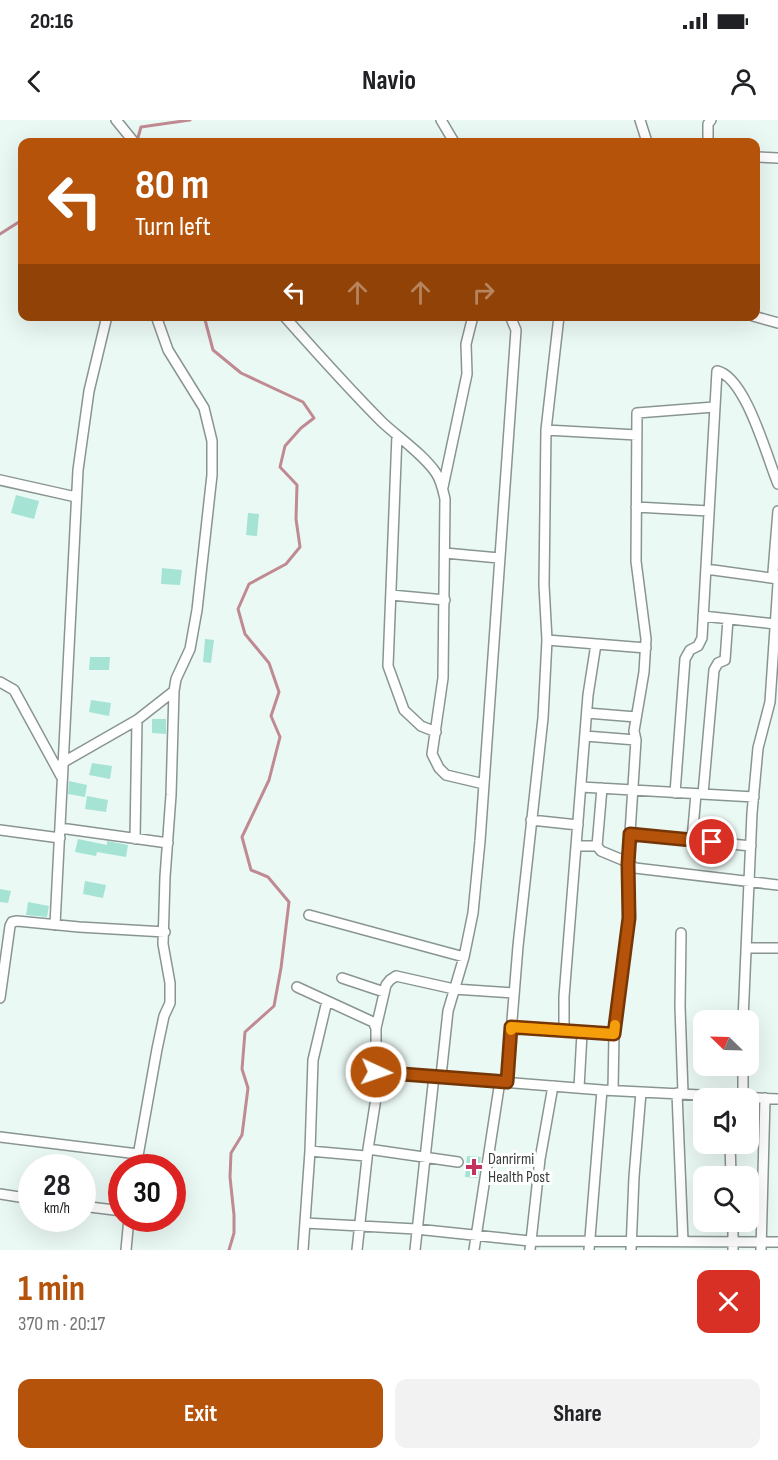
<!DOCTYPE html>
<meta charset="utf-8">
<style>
:root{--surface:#fff;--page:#f2f2f2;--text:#202124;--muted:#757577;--accent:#b45309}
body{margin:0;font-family:"Sofia Sans Condensed",sans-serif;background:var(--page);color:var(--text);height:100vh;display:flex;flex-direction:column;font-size:22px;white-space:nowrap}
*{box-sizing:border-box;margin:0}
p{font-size:20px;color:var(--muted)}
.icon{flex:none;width:33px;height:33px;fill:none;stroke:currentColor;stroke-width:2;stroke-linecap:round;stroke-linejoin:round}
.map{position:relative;height:1130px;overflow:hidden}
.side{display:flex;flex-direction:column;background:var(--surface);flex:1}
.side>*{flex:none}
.top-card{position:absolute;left:18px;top:18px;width:742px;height:183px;border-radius:12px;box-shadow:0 6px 24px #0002;background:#b45309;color:#fff;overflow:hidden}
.needle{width:39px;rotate:293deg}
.buttons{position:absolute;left:693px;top:890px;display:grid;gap:12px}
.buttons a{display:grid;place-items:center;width:66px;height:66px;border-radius:12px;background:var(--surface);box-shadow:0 6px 24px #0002;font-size:30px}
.speed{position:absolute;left:18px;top:1034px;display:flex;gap:12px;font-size:30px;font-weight:700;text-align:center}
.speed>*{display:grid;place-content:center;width:78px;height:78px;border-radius:50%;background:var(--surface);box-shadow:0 6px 24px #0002;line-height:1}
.speed small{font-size:15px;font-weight:400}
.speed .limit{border:9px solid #d22;background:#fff;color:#111}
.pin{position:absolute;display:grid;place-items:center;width:51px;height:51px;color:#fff;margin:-26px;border:3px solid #fff;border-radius:50%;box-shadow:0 2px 6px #0007}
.me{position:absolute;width:66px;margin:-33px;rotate:93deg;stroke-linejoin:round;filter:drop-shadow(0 0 4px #0008)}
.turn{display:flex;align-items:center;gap:21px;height:126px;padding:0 18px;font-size:27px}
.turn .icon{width:78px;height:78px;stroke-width:2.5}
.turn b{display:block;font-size:42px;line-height:51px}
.lanes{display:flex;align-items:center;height:57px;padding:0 18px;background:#0003;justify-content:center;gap:30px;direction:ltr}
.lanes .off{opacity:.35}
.round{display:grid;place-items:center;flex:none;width:63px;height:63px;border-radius:12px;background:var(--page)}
.headline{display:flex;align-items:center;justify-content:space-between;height:102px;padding:0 18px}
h1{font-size:36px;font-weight:700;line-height:45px;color:var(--accent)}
.button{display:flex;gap:12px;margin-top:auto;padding:12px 18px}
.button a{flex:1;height:69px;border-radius:12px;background:var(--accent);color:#fff;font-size:24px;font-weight:700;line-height:69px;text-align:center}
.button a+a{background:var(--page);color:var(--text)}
.status{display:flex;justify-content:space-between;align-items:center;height:42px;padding:0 30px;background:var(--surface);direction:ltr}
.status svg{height:16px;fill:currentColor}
header{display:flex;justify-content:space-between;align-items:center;height:78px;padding:0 18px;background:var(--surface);font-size:27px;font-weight:700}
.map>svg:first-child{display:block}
</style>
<div class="status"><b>20:16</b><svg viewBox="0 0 49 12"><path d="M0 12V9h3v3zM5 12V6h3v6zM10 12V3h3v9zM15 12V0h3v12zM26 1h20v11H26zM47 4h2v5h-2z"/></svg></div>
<header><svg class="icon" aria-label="back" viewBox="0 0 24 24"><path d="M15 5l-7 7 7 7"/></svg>Navio<svg class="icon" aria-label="person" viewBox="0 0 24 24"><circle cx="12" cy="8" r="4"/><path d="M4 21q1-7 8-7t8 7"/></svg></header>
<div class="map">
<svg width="778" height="1130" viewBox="0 0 778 1130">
<rect width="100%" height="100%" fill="#ebf9f5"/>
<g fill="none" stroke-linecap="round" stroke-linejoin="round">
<!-- stream -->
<path stroke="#c08a93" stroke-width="3" d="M 137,21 L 141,7 L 190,0
M 0,114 L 22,100
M 204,196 L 213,230 L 241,253 L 303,282 L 314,298 L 301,308 L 285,326 L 280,347 L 297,365 L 296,399 L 300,427 L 286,444 L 249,464 L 238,489 L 245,514 L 269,543 L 279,572 L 271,596 L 280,617 L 269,660 L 242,717 L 251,750 L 268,757 L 289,782 L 281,848 L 274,886 L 245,912 L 242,949 L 248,968 L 242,1015 L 231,1033 L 230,1057 L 234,1095 L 234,1113 L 229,1130"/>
</g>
<!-- building -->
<path fill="#a5e3d4" d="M 16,375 L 39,381 L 34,399 L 11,393 Z
M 248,393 L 259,394 L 257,416 L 246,415 Z
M 162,448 L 182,450 L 180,465 L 161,464 Z
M 205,519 L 214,520 L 211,543 L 203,542 Z
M 90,537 L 110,537 L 109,550 L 89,550 Z
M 91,580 L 111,583 L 109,596 L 89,592 Z
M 152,599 L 166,599 L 166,614 L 152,613 Z
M 92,643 L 112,646 L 110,659 L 89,655 Z
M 69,661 L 87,665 L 85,677 L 68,674 Z
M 87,676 L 108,680 L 106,692 L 85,689 Z
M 78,719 L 107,725 L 107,721 L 128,725 L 126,737 L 97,732 L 96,736 L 75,732 Z
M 85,761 L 106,765 L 103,778 L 83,774 Z
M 0,769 L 11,771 L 8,783 L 0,782 Z
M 28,782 L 49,786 L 47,797 L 26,795 Z
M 467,1036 L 481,1037 L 478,1058 L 465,1057 Z"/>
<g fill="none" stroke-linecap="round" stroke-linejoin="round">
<!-- minor casing -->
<g stroke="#899592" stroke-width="12">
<path id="minor" d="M 116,0 L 134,22
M 441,0 L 454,22
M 640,0 L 647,22
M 708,22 L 708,4 L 711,0
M 756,37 L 778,38
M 284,196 C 316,232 348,268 382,302 C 399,318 423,334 436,353 C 441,360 443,370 445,379 L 443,558 L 432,634 L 439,648 L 446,655 L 484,664
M 753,196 L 778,203
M 546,310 L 637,315
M 397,315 L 388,546 L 404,590 L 421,606 L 436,612
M 0,360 L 76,377
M 443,367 L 467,254 L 466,224 L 473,196
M 636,387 L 709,391
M 778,391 L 773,452 L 778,458
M 445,433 L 499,438
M 706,449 L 778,459
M 391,475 L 445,480
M 703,496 L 775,504
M 547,520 L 646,528
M 0,562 L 14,570 L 61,656
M 587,593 L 636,597
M 585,616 L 636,620
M 62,643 L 137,600 L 174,571 L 176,559 L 190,529 L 197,490 L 212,355 L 212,321 L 204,288 L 168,230 L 156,196
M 581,667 L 754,677
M 675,673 L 685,539 L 690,530 L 698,526 L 702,518 L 717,251 C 746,257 767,338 778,364
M 703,674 L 714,550 L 718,543 L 725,540 L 728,499
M 531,700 L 578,705
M 60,708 L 168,723
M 0,710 L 60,718
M 630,714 L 751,726
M 135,719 L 137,600
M 692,720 L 696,674
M 576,726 L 597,726 L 601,731 L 625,741 L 635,748 L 778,765
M 597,726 L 602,668
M 309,795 L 464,837
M 55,805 L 78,350 L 89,271 L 107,196
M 681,813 L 680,886 L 683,973
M 746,828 L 778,828
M 342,858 L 384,872
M 297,867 L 373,902 L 376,908 L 376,978 L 368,1029
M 0,878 L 10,806 L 12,802 L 17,801 L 79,807 L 165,812
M 743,900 L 752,693 L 758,628 L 770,582 L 778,464
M 511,907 L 614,914
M 376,908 L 386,865 L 390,860 L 396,856 L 454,869 L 514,873
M 564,912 L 564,877 L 588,575 L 596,524
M 743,945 L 743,977
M 376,952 L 602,970 L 778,979
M 441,956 L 448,891 L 464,837 L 473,793 L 480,721 L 516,210 L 510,196
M 507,962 L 518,826 L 543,598 L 547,520 L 544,465 L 546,310 L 559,196
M 579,968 L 582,913
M 613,970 L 614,914 L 629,798 L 628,744 L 636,620 L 634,611 L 644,552 L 646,519 L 636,441 L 637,293 L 714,287
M 677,973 L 683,1121
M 0,1017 L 138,1034
M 730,1023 L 731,1056
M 310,1031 L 366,1036
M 136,1047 L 157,929 L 164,896 L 170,883 L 170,863 L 163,824 L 165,757 L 171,675 L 174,571
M 0,1074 L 32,1079
M 82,1086 L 122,1091
M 733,1101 L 733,1130
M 305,1103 L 416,1109 L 530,1121 L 778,1122
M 126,1130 L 129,1098
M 303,1130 L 310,1031 L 313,940 L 327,881
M 357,1130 L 368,1029 L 458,1042
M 415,1130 L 434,956
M 474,1130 L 500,961
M 530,1130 L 540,1039 L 553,966
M 589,1130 L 602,970
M 631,1130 L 634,1057 L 641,972
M 761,1130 L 765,978"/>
</g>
<!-- minor -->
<use href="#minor" stroke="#fff" stroke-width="9"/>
</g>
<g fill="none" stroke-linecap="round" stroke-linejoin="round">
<!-- route casing -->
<g stroke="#753606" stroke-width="15">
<path id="route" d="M 376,952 L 507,962 L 511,907 L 614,914 L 629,798 L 628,744 L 630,714 L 712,722"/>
</g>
<!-- route -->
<use href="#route" stroke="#b45309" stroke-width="10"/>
<!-- slow -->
<path stroke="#f59e0b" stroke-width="10" d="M 511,910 L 511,907 L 614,914 L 615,905"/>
</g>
<!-- markers -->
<path fill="#c2335e" stroke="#fff" stroke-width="2" d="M471 1038h6v6h6v6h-6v6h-6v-6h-6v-6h6z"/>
<g text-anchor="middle" stroke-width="6" stroke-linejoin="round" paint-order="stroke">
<!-- poi labels -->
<g font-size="16" fill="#373d3b" stroke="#fff" text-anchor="start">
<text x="488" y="1044">Danrirmi<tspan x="488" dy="18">Health Post</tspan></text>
</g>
</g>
</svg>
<div class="buttons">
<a><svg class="needle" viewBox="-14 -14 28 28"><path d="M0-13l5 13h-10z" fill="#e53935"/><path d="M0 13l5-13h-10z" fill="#757577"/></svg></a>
<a><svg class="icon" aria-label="sound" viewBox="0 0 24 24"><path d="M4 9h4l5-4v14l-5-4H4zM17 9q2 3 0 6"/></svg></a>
<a><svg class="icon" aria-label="search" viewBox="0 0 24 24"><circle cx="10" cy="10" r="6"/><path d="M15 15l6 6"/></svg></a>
</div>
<div class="speed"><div>28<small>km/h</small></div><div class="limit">30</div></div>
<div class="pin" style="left:712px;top:722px;background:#d93025"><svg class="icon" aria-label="arrive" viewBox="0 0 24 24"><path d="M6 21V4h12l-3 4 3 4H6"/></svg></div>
<svg class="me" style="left:376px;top:952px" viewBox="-20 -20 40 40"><circle r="17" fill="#b45309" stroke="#fff" stroke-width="3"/><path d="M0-11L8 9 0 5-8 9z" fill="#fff"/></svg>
<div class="top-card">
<div class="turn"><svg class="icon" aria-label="left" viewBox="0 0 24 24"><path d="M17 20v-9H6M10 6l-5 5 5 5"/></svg><div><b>80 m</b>Turn left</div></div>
<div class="lanes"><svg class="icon" aria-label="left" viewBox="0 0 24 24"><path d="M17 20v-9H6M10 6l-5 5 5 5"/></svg><svg class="icon off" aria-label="ahead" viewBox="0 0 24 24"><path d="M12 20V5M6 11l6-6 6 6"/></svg><svg class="icon off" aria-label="ahead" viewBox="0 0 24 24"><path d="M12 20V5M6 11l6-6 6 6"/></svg><svg class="icon off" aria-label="right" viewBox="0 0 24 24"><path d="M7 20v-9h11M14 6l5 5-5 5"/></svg></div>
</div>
</div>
<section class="side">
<div class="headline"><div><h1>1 min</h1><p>370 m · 20:17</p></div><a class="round" style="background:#d93025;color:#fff"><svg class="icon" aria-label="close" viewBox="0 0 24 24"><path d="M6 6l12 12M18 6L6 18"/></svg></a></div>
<div class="button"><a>Exit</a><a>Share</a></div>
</section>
